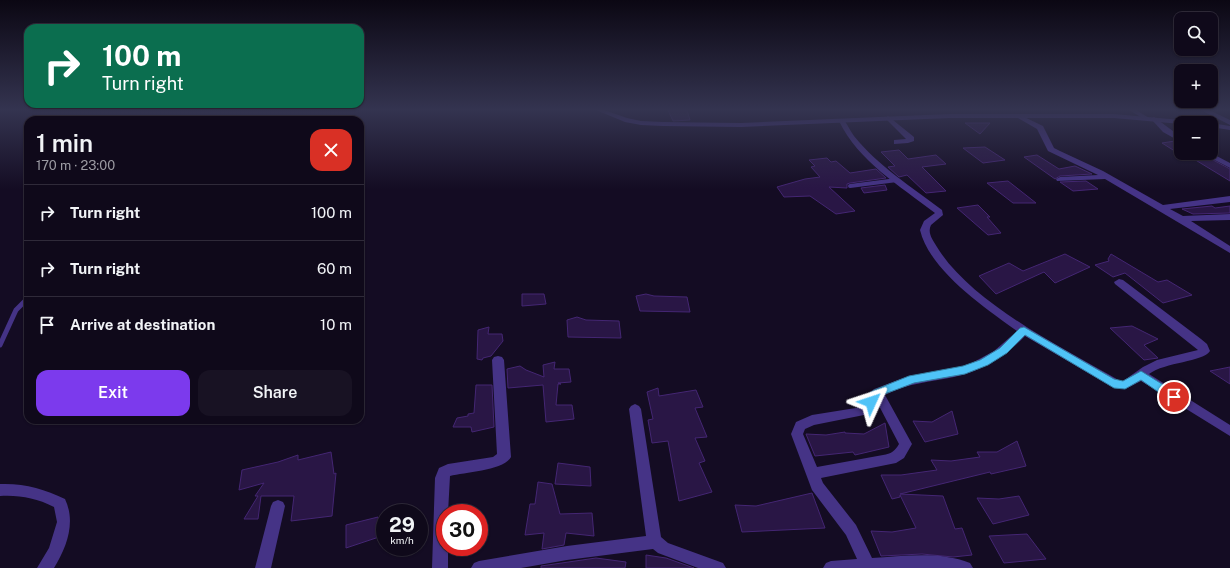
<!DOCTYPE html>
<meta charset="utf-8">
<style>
:root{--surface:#0f091a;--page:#181223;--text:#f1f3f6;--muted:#9b9aa2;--line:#2f2a39;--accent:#7c3aed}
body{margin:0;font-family:"Public Sans",sans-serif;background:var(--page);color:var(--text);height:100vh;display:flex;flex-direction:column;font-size:15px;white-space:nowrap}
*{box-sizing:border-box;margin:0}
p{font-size:13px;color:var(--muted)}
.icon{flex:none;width:22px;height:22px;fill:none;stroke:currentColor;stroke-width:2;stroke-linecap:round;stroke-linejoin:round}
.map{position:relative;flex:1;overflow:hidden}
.side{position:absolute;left:24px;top:116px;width:340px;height:308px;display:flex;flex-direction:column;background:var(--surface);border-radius:12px;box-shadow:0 1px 3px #0004,0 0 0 1px var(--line)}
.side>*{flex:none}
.hud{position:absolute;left:24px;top:24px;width:340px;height:84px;border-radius:12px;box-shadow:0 1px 3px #0004,0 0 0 1px var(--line);background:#0b6e4f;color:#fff;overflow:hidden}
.tools{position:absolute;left:1174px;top:12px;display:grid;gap:8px}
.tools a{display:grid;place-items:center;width:44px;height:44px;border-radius:8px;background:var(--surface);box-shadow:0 1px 3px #0004,0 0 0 1px var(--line);font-size:20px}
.speed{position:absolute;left:376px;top:504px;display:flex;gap:8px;font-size:20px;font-weight:700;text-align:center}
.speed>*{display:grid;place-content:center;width:52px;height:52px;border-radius:50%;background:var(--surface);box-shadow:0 1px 3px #0004,0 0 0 1px var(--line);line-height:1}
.speed small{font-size:10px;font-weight:400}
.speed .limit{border:6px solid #d22;background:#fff;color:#111}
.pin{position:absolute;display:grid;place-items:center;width:34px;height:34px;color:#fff;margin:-17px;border:2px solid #fff;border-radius:50%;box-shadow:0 1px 4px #0007}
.me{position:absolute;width:44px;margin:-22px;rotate:48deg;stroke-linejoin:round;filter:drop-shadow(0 0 3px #0008)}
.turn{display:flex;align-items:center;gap:14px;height:84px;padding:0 12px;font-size:18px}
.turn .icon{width:52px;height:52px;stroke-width:2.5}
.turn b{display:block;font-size:28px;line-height:34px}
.round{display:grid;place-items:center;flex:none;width:42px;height:42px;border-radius:12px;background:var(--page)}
.head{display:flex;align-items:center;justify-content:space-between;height:68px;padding:0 12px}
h1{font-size:24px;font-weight:600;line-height:30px}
.button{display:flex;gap:8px;margin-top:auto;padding:8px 12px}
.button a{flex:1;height:46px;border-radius:12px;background:var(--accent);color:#fff;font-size:16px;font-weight:600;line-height:46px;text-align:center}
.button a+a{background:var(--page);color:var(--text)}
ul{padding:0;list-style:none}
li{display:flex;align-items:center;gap:12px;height:56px;padding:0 12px;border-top:1px solid var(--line)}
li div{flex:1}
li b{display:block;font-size:15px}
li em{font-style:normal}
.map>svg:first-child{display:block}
</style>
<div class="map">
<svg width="1230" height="568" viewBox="0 0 1230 568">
<rect width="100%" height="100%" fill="#140c23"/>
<!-- building -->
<path fill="#291645" stroke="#442673" d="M 668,110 L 687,110 L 690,120 L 673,121 Z
M 965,123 L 990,123 L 980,134 Z
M 1175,141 L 1181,143 L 1181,155 L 1162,143 Z
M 985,147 L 1005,160 L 983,163 L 963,148 Z
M 899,150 L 908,159 L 936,155 L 946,164 L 922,167 L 946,191 L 926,193 L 907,175 L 899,177 L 888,167 L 895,166 L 881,152 Z
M 1184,153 L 1200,153 L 1230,169 L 1230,181 Z
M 1037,155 L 1059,169 L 1075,166 L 1092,174 L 1060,176 L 1055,179 L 1024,157 Z
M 827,158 L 831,162 L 836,161 L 850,173 L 876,169 L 886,178 L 850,183 L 847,184 L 847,188 L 829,187 L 855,211 L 836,214 L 810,196 L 784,197 L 777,187 L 805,179 L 820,177 L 811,167 L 815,166 L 809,160 Z
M 1008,181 L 1036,203 L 1013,203 L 987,183 Z
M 1086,181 L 1098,189 L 1073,191 L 1060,182 Z
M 885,185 L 887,190 L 864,193 L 861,188 Z
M 978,205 L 990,217 L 987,217 L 1001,233 L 988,235 L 957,208 Z
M 1212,206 L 1215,208 L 1230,206 L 1230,213 L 1193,214 L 1182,209 Z
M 1065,254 L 1090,267 L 1055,283 L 1044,272 L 996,294 L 979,276 L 1009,263 L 1023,271 Z
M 1111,254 L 1158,282 L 1167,280 L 1192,295 L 1163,303 L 1125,273 L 1113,277 L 1095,265 L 1109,261 L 1108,259 Z
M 522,294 L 544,294 L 546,304 L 522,306 Z
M 646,294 L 654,296 L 687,297 L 690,312 L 640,311 L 636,296 Z
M 577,317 L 586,320 L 619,321 L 621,338 L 568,337 L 567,320 Z
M 1132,326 L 1158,339 L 1144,345 L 1158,358 L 1144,360 L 1110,328 Z
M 489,327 L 488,334 L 502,334 L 503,341 L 491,356 L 483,358 L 482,360 L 477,359 L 478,330 Z
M 555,362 L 554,369 L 569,369 L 571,382 L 558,383 L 561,384 L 558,384 L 556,405 L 572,405 L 574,419 L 546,422 L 543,385 L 508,388 L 507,369 L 520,366 L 526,370 L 544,377 L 543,365 Z
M 1230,367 L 1230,384 L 1210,371 Z
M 476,385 L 492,385 L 494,427 L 472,432 L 471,427 L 453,427 L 457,418 L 468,416 L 468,414 L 474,413 Z
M 658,388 L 659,396 L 696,390 L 703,407 L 695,408 L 707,437 L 695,438 L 705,461 L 699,463 L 712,492 L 679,501 L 668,441 L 652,443 L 648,420 L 653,419 L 647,392 Z
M 952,411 L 958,434 L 925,442 L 913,421 L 932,422 Z
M 885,423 L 889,447 L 855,455 L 853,452 L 815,456 L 806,434 L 826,435 L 845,432 L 845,433 L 864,434 Z
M 1017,441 L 1026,466 L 991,474 L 990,472 L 900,494 L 943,496 L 955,529 L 962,528 L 972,555 L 953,557 L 922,554 L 881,556 L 871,531 L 892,532 L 916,528 L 900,495 L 900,497 L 892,499 L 881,475 L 901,475 L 937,470 L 931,460 L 951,461 L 980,457 L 977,452 L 997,452 Z
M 331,452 L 334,474 L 336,473 L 332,516 L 291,521 L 294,496 L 261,496 L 258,519 L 244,519 L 258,496 L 255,496 L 264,483 L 239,490 L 242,470 L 278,462 L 298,455 L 298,460 Z
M 558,463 L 590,467 L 591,486 L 555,484 Z
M 538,482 L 552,484 L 560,514 L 592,513 L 594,536 L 566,533 L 564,545 L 542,549 L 544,533 L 525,535 L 530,504 L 535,504 Z
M 812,493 L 825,528 L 742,532 L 735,505 L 756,506 Z
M 1019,496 L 1029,515 L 993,524 L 977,498 L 999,499 Z
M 378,517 L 382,536 L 346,548 L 346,525 Z
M 1027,534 L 1046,559 L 1004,563 L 989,536 Z
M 646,555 L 666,558 L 694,568 L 646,568 Z
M 596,558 L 626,562 L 625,568 L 541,568 L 541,566 Z"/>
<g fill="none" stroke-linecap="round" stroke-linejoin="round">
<!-- service-far1 -->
<path stroke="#453386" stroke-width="4" d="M 850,186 L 897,180"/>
<!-- service -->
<path stroke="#453386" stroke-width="5" d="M 0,345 L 16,310 L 28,298"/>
<!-- minor -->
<path fill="#453386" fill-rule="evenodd" d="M 1129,110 L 1136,110 L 1149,118 L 1144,119 Z
M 1201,110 L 1209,110 L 1230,120 L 1230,125 Z
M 1020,115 L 1043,126 L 1054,148 L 1060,151 L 1103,171 L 1163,205 L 1230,196 L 1230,202 L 1170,209 L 1183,216 L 1230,214 L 1230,220 L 1191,221 L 1230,246 L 1230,253 L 1105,179 L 1057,181 L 1056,179 L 1060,177 L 1098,175 L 1048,151 L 1037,129 L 1018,118 L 1017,117 Z
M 888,116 L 914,137 L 914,141 L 908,143 L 894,144 L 894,140 L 906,139 L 885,118 Z
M 1154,117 L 1181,137 L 1181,142 L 1163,132 L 1152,120 L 1152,118 Z
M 842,119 L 844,120 C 848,125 850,131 854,136 C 878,166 912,187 942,210 L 943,215 L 931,225 C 927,233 933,240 937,247 C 971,303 1063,348 1120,381 L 1123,381 L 1143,367 L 1157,360 L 1198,350 L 1115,284 L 1114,282 L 1119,279 L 1123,280 L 1201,339 L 1207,344 L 1210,351 C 1203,362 1165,362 1149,374 L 1230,425 L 1230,436 L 1141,381 L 1125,389 L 1114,388 L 1025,336 C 1006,356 982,371 954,377 C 930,382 908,383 885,395 L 912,444 L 904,458 L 896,463 L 821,478 L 823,483 L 856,525 L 872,558 C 903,556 941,551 970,563 L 973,568 L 823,568 L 826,563 L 831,561 L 857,559 L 846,535 L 812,490 L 791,434 L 796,422 L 812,415 L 862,407 L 864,405 L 868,394 L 874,389 L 909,376 L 953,369 L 970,364 L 994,351 L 1017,331 C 985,308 930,271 920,230 L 924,221 L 935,213 C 900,186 858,161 839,121 ZM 877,402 L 899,444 C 895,451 891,454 883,455 L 817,467 L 803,434 L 805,429 L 814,425 L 869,414 L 874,411 Z
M 1201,153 L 1211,153 L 1230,163 L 1230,168 Z
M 498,356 L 502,357 L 504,360 L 511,457 C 503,471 465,472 450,476 L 448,513 L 445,513 L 445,547 L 448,547 L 448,568 L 432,568 L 435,478 L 439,468 L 448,464 L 493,457 L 497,454 L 492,360 L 494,357 Z
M 635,404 L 639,406 L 641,409 L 661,537 L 668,543 L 723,563 L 726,568 L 698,568 L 658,553 L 653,549 L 567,560 L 521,568 L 471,568 L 474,563 L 479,561 L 567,546 L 646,536 L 629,409 L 631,406 Z
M 0,484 C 24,483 44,489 65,499 C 76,522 67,547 54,568 L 37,568 L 49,548 L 57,522 L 54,507 C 36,498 20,495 0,496 Z
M 278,500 L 283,502 L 285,506 L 271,568 L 255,568 L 271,506 L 273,502 Z"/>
<!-- tertiary -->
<path fill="#453386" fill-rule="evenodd" d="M 596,110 L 604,110 L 627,118 L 641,121 L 663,122 L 741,123 L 949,114 L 1114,114 L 1192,121 L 1196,123 L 1181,124 L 1114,118 L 949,118 L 741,127 L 663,126 L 641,125 L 625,122 Z
M 1211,123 L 1230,126 L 1230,130 L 1211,127 Z"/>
</g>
<!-- sky -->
<linearGradient id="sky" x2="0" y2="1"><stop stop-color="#0b0713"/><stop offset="0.58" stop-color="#343450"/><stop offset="1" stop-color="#343450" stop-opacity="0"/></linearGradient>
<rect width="1230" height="189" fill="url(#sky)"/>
<!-- route -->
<path fill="#4fc3f7" stroke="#337fa1" d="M 1024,327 L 1114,379 L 1123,381 L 1141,371 L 1178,394 L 1180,397 L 1178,400 L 1174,401 L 1170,400 L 1141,380 L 1125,389 L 1114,388 L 1025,335 L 1007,353 L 988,365 L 965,374 L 914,383 L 882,395 L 877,399 L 875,405 L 871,406 L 867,405 L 865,402 L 868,394 L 874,390 L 909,376 L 963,366 L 980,360 L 1000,348 L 1020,328 Z"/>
</svg>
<div class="tools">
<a><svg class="icon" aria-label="search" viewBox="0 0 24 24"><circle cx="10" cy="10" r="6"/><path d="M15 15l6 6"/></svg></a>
<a>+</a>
<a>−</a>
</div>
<div class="speed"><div>29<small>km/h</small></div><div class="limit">30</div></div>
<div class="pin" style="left:1174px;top:397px;background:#d93025"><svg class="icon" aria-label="arrive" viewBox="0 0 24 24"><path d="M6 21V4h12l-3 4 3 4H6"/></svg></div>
<svg class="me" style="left:871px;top:402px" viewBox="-20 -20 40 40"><path d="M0-17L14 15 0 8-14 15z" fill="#4fc3f7" stroke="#fff" stroke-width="4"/></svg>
<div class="hud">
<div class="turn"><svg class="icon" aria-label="right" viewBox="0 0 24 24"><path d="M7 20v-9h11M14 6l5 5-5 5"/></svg><div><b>100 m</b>Turn right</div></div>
</div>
<section class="side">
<div class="head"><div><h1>1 min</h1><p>170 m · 23:00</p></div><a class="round" style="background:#d93025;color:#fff"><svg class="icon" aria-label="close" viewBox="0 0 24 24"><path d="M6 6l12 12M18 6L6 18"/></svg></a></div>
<ul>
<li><svg class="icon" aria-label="right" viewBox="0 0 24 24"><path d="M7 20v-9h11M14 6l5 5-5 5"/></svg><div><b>Turn right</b></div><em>100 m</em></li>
<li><svg class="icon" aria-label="right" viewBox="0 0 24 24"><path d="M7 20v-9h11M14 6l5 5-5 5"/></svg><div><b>Turn right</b></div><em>60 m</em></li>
<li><svg class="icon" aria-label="arrive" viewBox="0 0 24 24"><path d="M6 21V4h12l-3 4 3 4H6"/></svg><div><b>Arrive at destination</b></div><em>10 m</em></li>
</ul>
<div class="button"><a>Exit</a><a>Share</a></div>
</section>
</div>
